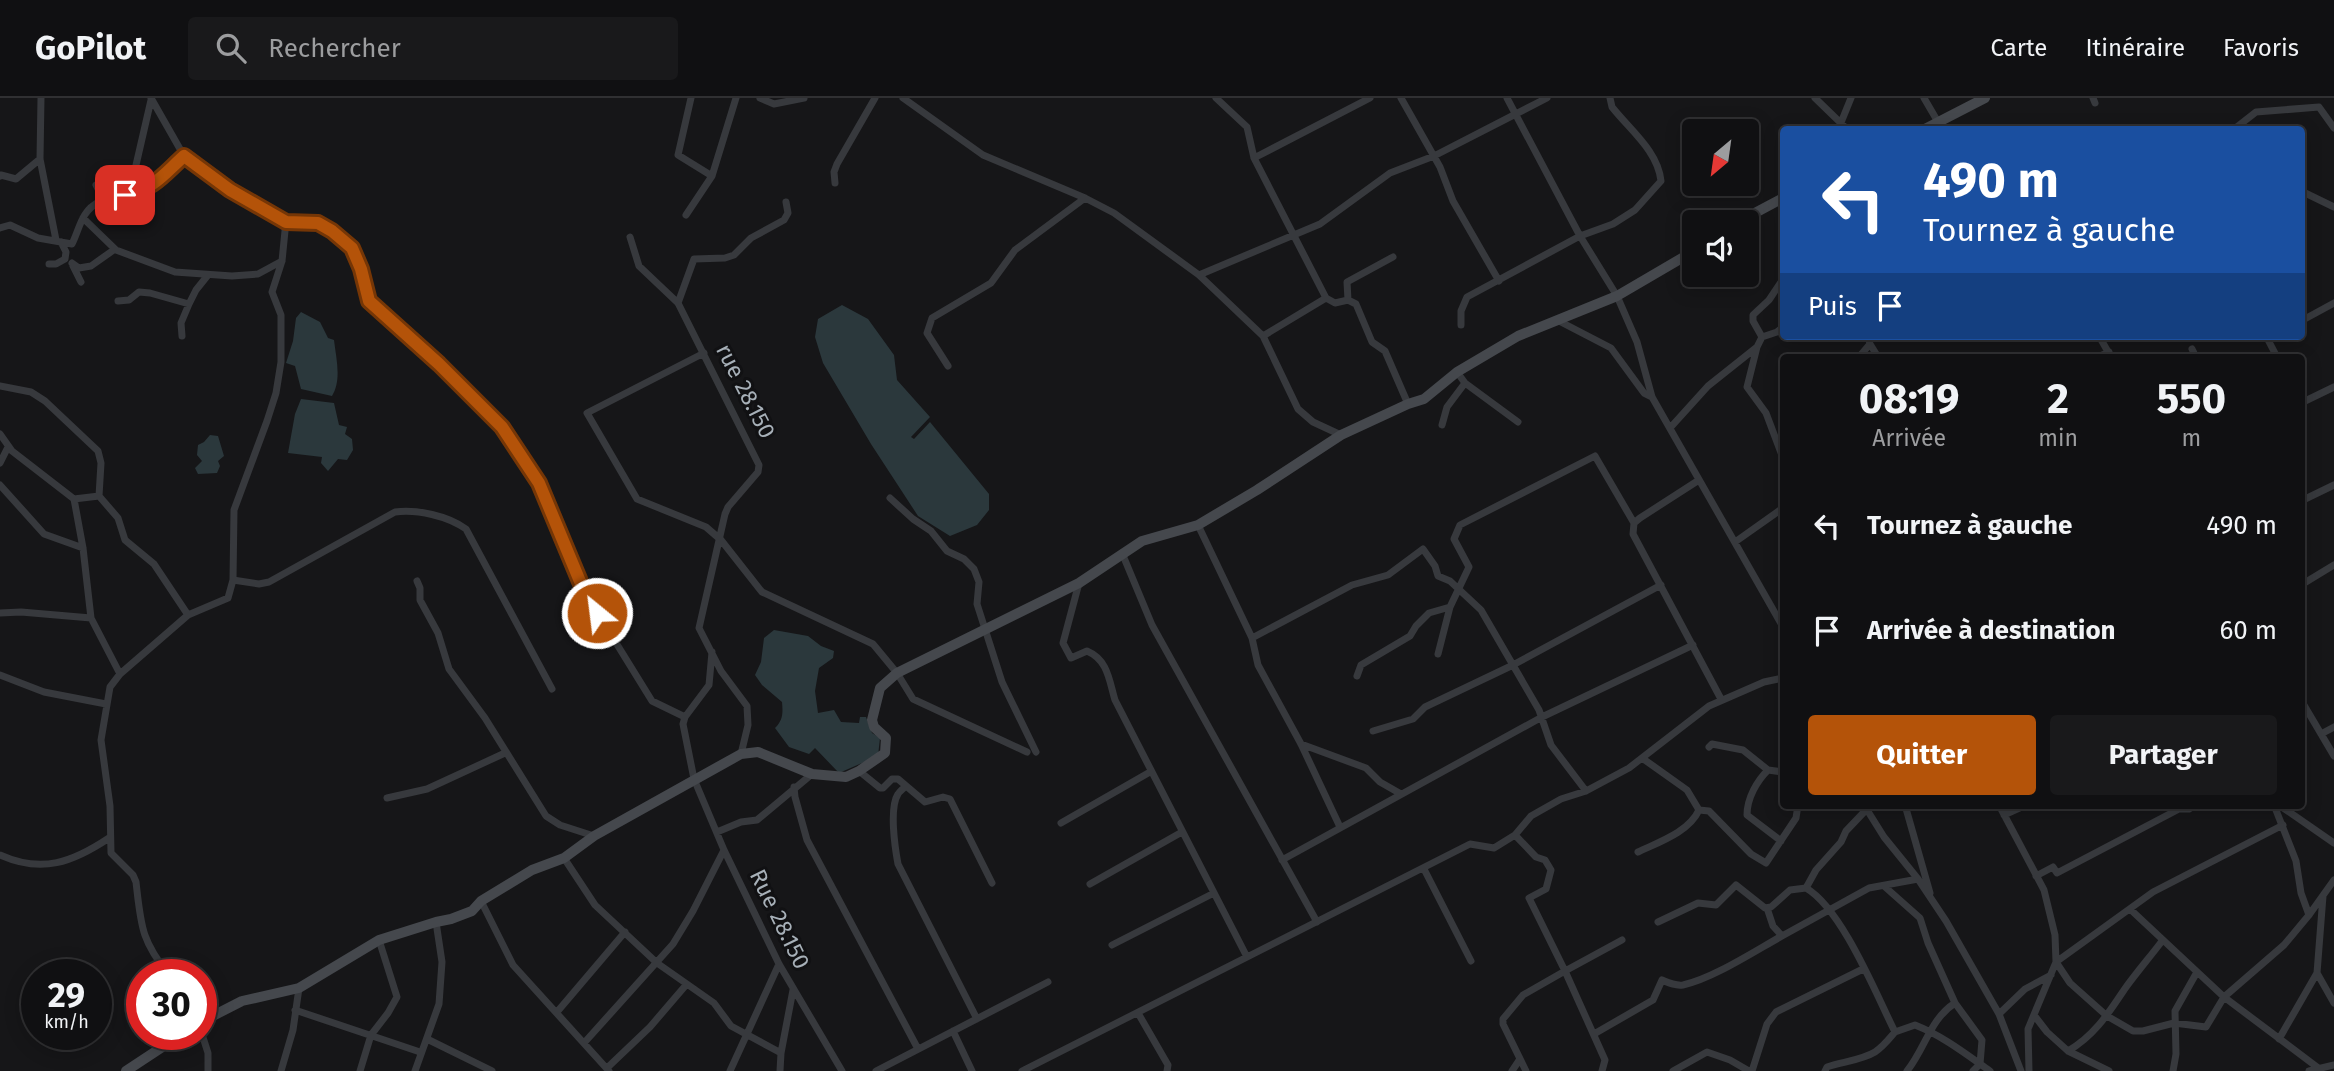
<!DOCTYPE html>
<html lang="fr">
<meta charset="utf-8">
<style>
:root{--surface:#101012;--page:#19191b;--text:#f1f3f6;--muted:#9c9d9f;--line:#303032;--accent:#b45309}
body{margin:0;font-family:"Fira Sans",sans-serif;background:var(--page);color:var(--text);height:100vh;display:flex;flex-direction:column;font-size:26px;white-space:nowrap}
*{box-sizing:border-box;margin:0}
p{font-size:23px;color:var(--muted)}
.icon{flex:none;width:38px;height:38px;fill:none;stroke:currentColor;stroke-width:2;stroke-linecap:round;stroke-linejoin:round}
.map{position:relative;flex:1;overflow:hidden}
.panel{position:absolute;left:1780px;top:256px;width:525px;height:455px;display:flex;flex-direction:column;background:var(--surface);border-radius:7px;box-shadow:0 4px 18px #0003,0 0 0 2px var(--line)}
.panel>*{flex:none}
.hud{position:absolute;left:1780px;top:28px;width:525px;height:214px;border-radius:7px;box-shadow:0 4px 18px #0003,0 0 0 2px var(--line);background:#1a4fa0;color:#fff;overflow:hidden}
.needle{width:46px;rotate:209deg}
.buttons{position:absolute;left:1682px;top:21px;display:grid;gap:14px}
.buttons a{display:grid;place-items:center;width:77px;height:77px;border-radius:7px;background:var(--surface);box-shadow:0 4px 18px #0003,0 0 0 2px var(--line);font-size:35px}
.speed{position:absolute;left:21px;top:861px;display:flex;gap:14px;font-size:35px;font-weight:700;text-align:center}
.speed>*{display:grid;place-content:center;width:91px;height:91px;border-radius:50%;background:var(--surface);box-shadow:0 4px 18px #0003,0 0 0 2px var(--line);line-height:1}
.speed small{font-size:18px;font-weight:400}
.speed .limit{border:10px solid #d22;background:#fff;color:#111}
.pin{position:absolute;display:grid;place-items:center;width:60px;height:60px;color:#fff;margin:-30px;border-radius:14px;box-shadow:0 4px 10px #0006}
.me{position:absolute;width:77px;margin:-38px;rotate:331deg;stroke-linejoin:round;filter:drop-shadow(0 0 5px #0008)}
.turn{display:flex;align-items:center;gap:24px;height:147px;padding:0 28px;font-size:32px}
.turn .icon{width:91px;height:91px;stroke-width:2.5}
.turn b{display:block;font-size:49px;line-height:60px}
.then{display:flex;align-items:center;height:66px;padding:0 28px;background:#0003;gap:14px;font-size:26px}
.eta{display:flex;justify-content:space-evenly;align-items:center;height:119px;text-align:center}
.eta b{font-size:42px;font-weight:700;line-height:49px}
.primary-button{display:flex;gap:14px;margin-top:auto;padding:14px 28px}
.primary-button a{flex:1;height:80px;border-radius:7px;background:var(--accent);color:#fff;font-size:28px;font-weight:700;line-height:80px;text-align:center}
.primary-button a+a{background:var(--page);color:var(--text)}
ul{padding:0;list-style:none}
li{display:flex;align-items:center;gap:21px;height:105px;padding:0 28px}
li div{flex:1}
li b{display:block;font-size:26px}
li em{font-style:normal}
header{display:flex;align-items:center;gap:42px;box-sizing:border-box;height:98px;padding:0 35px;background:var(--surface);border-bottom:2px solid var(--line)}
header strong{font-size:33px}
nav{display:flex;gap:38px;margin-inline-start:auto;font-size:24px}
.search{width:490px;height:63px;background:var(--page);display:flex;align-items:center;gap:18px;box-sizing:border-box;padding:0 24px;border-radius:7px;color:var(--muted);font-size:26px}
.map>svg:first-child{display:block}
</style>
<header>
<strong>GoPilot</strong>
<div class="search"><svg class="icon" aria-label="search" viewBox="0 0 24 24"><circle cx="10" cy="10" r="6"/><path d="M15 15l6 6"/></svg>Rechercher</div>
<nav><a>Carte</a><a>Itinéraire</a><a>Favoris</a></nav>
</header>
<div class="map">
<svg width="2334" height="973" viewBox="0 0 2334 973">
<rect width="100%" height="100%" fill="#161618"/>
<!-- water -->
<path fill="#2b383c" d="M 842,207 L 868,221 L 894,257 L 897,282 L 930,319 L 911,339 L 914,341 L 930,324 L 989,396 L 989,412 L 977,427 L 950,438 L 918,418 L 871,346 L 823,265 L 815,239 L 818,221 Z
M 301,214 L 320,224 L 328,240 L 334,242 C 336,260 342,282 332,298 L 301,291 L 295,268 L 286,265 L 293,243 L 296,220 Z
M 301,301 L 334,305 L 339,327 L 347,329 L 345,336 L 352,341 L 353,352 L 347,362 L 338,361 L 328,373 L 321,365 L 322,359 L 288,355 L 295,316 Z
M 210,337 L 218,338 L 224,358 L 218,363 L 220,368 L 217,375 L 198,376 L 195,370 L 202,363 L 197,357 L 198,347 L 204,344 Z
M 774,532 L 808,538 L 821,548 L 834,553 L 833,560 L 819,570 L 815,593 L 818,615 L 834,612 L 841,624 L 859,625 L 860,619 L 866,619 L 872,635 L 880,640 L 878,658 L 839,675 L 815,650 L 809,656 L 789,649 L 775,630 C 783,622 783,615 782,604 L 762,587 L 755,577 L 761,564 L 764,540 Z"/>
<g fill="none" stroke-linecap="round" stroke-linejoin="round">
<!-- street -->
<path stroke="#37393d" stroke-width="7" d="M 41,0 L 40,61 L 56,142
M 151,0 L 184,58 L 230,92 L 286,123 L 318,125 L 332,133 L 352,150 L 361,171 L 369,203 L 439,266 L 502,329 L 539,385 L 584,493 L 652,603 L 685,619
M 691,0 L 678,57 L 712,78
M 760,0 L 774,6 L 804,0
M 903,0 L 983,57 L 1085,100 L 1114,115 L 1199,177 L 1263,238 L 1298,311 L 1313,324 L 1341,337
M 1216,0 L 1247,29 L 1254,60 L 1326,200 L 1335,205 L 1348,202 L 1356,206 L 1372,244 L 1385,253 L 1408,306
M 1401,0 L 1440,69 L 1453,103 L 1499,183
M 1507,0 L 1580,138 L 1617,198 L 1637,244 L 1652,299 L 1783,529
M 1815,0 L 1848,32
M 1924,0 L 1938,24 L 1948,32
M 2093,0 L 2095,5
M 1838,32 L 1851,0
M 2233,32 L 2256,14 L 2319,9 L 2334,30
M 1254,60 L 1370,0
M 0,78 L 1,77 L 16,81 L 40,61
M 835,85 L 834,74 L 837,66 L 875,0
M 2301,93 L 2334,109
M 132,95 L 159,83 L 184,58
M 686,117 L 712,78 L 736,0
M 83,120 L 116,152 L 175,174 L 232,178 L 258,176 L 282,163
M 0,130 L 10,127 L 38,140 L 72,146 C 80,130 81,113 99,104 L 101,97 L 96,87 L 119,98 L 132,95 L 133,80 L 151,2
M 630,139 L 639,168 L 678,205 L 759,367 L 758,374 L 728,409 L 725,416 L 699,530 L 721,573 L 747,608 L 748,627 L 741,656
M 72,165 L 79,170 L 91,168 L 115,151
M 49,166 L 56,166 L 65,161 L 66,154 L 61,144
M 73,168 L 81,184
M 1199,177 L 1320,126 L 1390,75 L 1434,58 L 1547,0
M 1348,202 L 1347,184 L 1393,159
M 118,203 L 129,202 L 139,194 L 150,195 L 189,206 L 196,192 L 208,177
M 678,205 L 694,161 L 725,160 L 734,157 L 751,140 L 784,122 L 788,115 L 786,104
M 1557,222 L 1611,250 L 1644,295 L 1652,299
M 2301,223 L 2334,205
M 1461,227 L 1461,213 L 1467,199 L 1580,138 L 1613,126 L 1635,112 L 1661,83 C 1658,53 1630,32 1612,9 L 1610,0
M 182,238 L 181,225 L 189,206
M 1263,238 L 1326,200
M 2099,238 L 2111,259
M 2266,238 L 2277,259
M 1762,239 L 1777,234 L 1783,229
M 1870,246 L 1878,259
M 1757,249 L 1747,289 L 1766,315 L 1783,360
M 2192,251 L 2196,259
M 704,255 L 587,315 L 637,401 L 706,429 L 721,442 L 762,494 L 873,546 L 897,575 L 913,601 L 1027,654
M 1859,259 L 1870,246 L 1868,238
M 2098,259 L 2109,254
M 948,268 L 927,235 L 932,220 L 991,185 L 1015,152 L 1085,100
M 1457,274 L 1465,285 L 1518,324
M 0,288 L 31,294 L 45,303 L 98,353 L 101,365 L 99,398
M 2301,305 L 2334,289
M 1442,327 L 1447,309 L 1465,285
M 1670,330 L 1708,288 L 1757,249 L 1762,239 L 1753,223 L 1753,217 L 1769,202 L 1783,181
M 0,336 L 12,353 L 74,401 L 99,398 L 118,420 L 125,442 L 154,466 L 188,517
M 0,365 L 8,349
M 1699,382 L 1640,420 L 1634,425 L 1633,436 L 1721,601
M 0,387 L 44,436 L 83,450
M 890,400 L 913,421 L 931,433 L 947,453 L 964,461 L 974,471 L 979,484 L 977,506 L 1002,584 L 1036,654
M 74,401 L 83,450 L 91,520 L 120,576
M 2301,403 L 2334,387
M 1198,427 L 1252,540 L 1258,567 L 1301,646 L 1340,729
M 1735,444 L 1783,410
M 1122,455 L 1152,527 L 1317,824
M 233,482 L 259,486 L 269,484 L 395,414 C 417,411 448,418 466,431 L 552,591
M 417,483 L 420,490 L 420,502 L 438,535 L 449,571 L 485,620 L 546,718 L 560,727 L 594,738
M 1079,485 L 1063,545 L 1071,560 L 1087,553 C 1108,562 1109,582 1115,602 L 1247,859
M 2301,487 L 2334,467
M 0,515 L 21,514 L 91,520
M 1252,540 L 1352,487 L 1388,477 L 1423,451 L 1435,468 L 1438,478 L 1450,483 L 1481,512 L 1539,612 L 1551,647 L 1586,693
M 712,554 L 709,587 L 685,619 L 683,626 L 694,681 L 724,752 L 779,866 L 842,973
M 1438,556 L 1450,509
M 0,577 L 44,594 L 106,606
M 1357,578 L 1361,567 L 1410,538 L 1416,528 L 1429,515 L 1450,509 L 1469,469 L 1454,441 L 1460,427 L 1595,358 L 1634,425
M 2301,602 L 2334,658
M 1373,633 L 1413,621 L 1425,609 L 1511,568 L 1661,487
M 2321,636 L 2334,629
M 1301,646 L 1366,670 L 1380,684 L 1401,696
M 1709,649 L 1712,646 L 1743,652 L 1768,672
M 859,673 L 880,690 L 883,690 L 892,681 L 898,681 L 925,704 L 943,699 L 950,701 L 992,785
M 906,688 C 905,689 898,695 898,696 C 889,710 895,750 898,766 L 977,921
M 794,689 L 795,699 L 807,742 L 918,951
M 387,700 L 427,691 L 505,655
M 1864,707 L 1884,739 L 1918,781 L 1946,823 L 1999,916 L 2021,973
M 1905,707 L 1930,795
M 1999,707 L 2044,792 L 2055,837 L 2056,864 L 2070,885 L 2107,918 L 2133,933 L 2143,933 L 2174,925 L 2206,929 L 2224,899 L 2284,847 L 2309,817 L 2334,782
M 2274,707 L 2296,763 L 2301,795 L 2309,817
M 2279,707 L 2334,745
M 1699,712 L 1709,713 L 1751,756 L 1766,765 L 1796,720 L 1798,707
M 2004,717 L 2026,707
M 1061,725 L 1150,674
M 717,734 L 741,724 L 757,722 L 812,676
M 1515,737 L 1536,759 L 1545,762 L 1551,772 L 1546,791 L 1529,800 L 1565,873 L 1622,842
M 1781,743 L 1747,717 C 1747,700 1757,683 1768,672 L 1783,674
M 1638,754 C 1659,744 1689,734 1699,712 L 1687,692 L 1642,660
M 0,757 C 42,776 73,764 109,740
M 564,760 L 595,807 L 657,865 L 714,905 L 731,928 L 781,955 L 793,892
M 1282,762 L 1542,619 L 1693,547
M 1424,771 L 1471,863
M 2036,778 L 2053,769 L 2057,775 L 2179,711 L 2189,711 L 2195,707
M 1090,786 L 1182,734
M 1884,788 L 1920,820 L 1928,845 L 1955,905 L 1982,942 L 1980,966 L 1973,973
M 1806,790 L 1816,772 L 1841,744 L 1846,733 L 1866,712
M 2323,798 L 2317,875 L 2334,905
M 481,803 L 513,867 L 609,973
M 2131,812 L 2224,899 L 2317,969
M 1658,824 L 1698,805 L 1716,807 L 1736,787 L 1765,810 L 1771,809 L 1790,792 L 1806,790 C 1842,811 1876,896 1895,934 L 1915,927 C 1943,938 1966,956 1990,973
M 1782,838 L 1869,790 L 1918,781
M 1112,847 L 1214,795
M 169,877 C 141,842 141,828 136,784 L 133,777 L 111,755 L 110,708 L 101,642 L 110,589 L 120,576 L 188,517 L 228,500 L 233,482 L 234,412 L 267,323 L 276,295 L 281,264 L 281,217 L 272,194 L 282,163 L 286,123
M 295,912 L 420,954
M 557,914 L 625,834
M 1138,915 L 1168,967 L 1167,973
M 1999,916 L 2025,891 L 2051,877
M 2034,917 L 2047,934 L 2068,953 L 2109,973
M 201,933 L 208,955 L 208,973
M 953,933 L 972,973
M 1594,936 L 1653,902 L 1662,882 C 1669,885 1675,888 1683,887 C 1712,881 1755,853 1782,838 L 1773,828 L 1767,810
M 427,941 L 492,973
M 2279,941 L 2317,875
M 584,945 L 673,846 L 693,813 L 724,752
M 2068,953 C 2094,938 2108,916 2124,892 C 2136,875 2150,859 2162,843
M 607,970 L 650,929 L 686,887
M 281,973 L 293,932 L 299,890
M 360,973 L 371,937 L 388,915 L 397,899 L 379,842
M 415,973 L 439,906 L 442,864 L 436,824
M 730,973 L 779,866
M 780,973 L 781,955
M 876,973 L 1048,884
M 1022,973 L 1470,746 L 1494,750 L 1515,737 L 1531,718 L 1561,701 L 1586,693 L 1629,670 L 1709,608 L 1764,584 L 1783,580
M 1512,973 L 1520,961
M 1526,973 L 1503,926 L 1503,921 L 1523,897 L 1565,873 L 1605,962 L 1602,973
M 1673,973 L 1707,954 L 1730,962 L 1749,973
M 1752,973 L 1767,926 L 1776,914 L 1863,871
M 1825,973 L 1827,969 C 1842,964 1862,962 1875,954 C 1883,949 1889,941 1895,934
M 1907,973 C 1925,951 1930,921 1955,905
M 2029,973 L 2028,931 L 2056,864 L 2153,794 L 2283,727
M 2173,973 L 2176,956 L 2175,913 L 2197,874
M 2309,973 L 2334,967"/>
<!-- secondary -->
<path stroke="#45484d" stroke-width="10" d="M 1923,32 L 1985,0
M 1738,124 L 1783,100
M 201,924 L 242,903 L 299,890 L 379,842 L 436,824 L 451,821 L 472,813 L 481,803 L 532,772 L 564,760 L 594,738 L 741,656 L 758,654 L 812,676 L 846,679 L 859,673 L 885,655 L 886,640 L 874,629 L 872,622 L 880,590 L 897,575 L 1079,485 L 1142,443 L 1198,427 L 1257,392 L 1341,337 L 1408,306 L 1424,301 L 1457,274 L 1518,238 L 1617,198 L 1694,153
M 126,973 L 182,936"/>
</g>
<g fill="none" stroke-linecap="round" stroke-linejoin="round">
<!-- route casing -->
<g stroke="#753606" stroke-width="18">
<path id="route" d="M 125,97 C 154,91 163,77 184,58 L 230,92 L 286,124 L 318,125 L 332,133 L 352,150 L 361,171 L 369,203 L 439,266 L 502,329 L 539,385 L 584,493 L 597,515"/>
</g>
<!-- route -->
<use href="#route" stroke="#b45309" stroke-width="12"/>
</g>
<g text-anchor="middle" stroke-width="6" stroke-linejoin="round" paint-order="stroke">
<!-- street labels -->
<g font-size="23" fill="#a7b0b8" stroke="#111113">
<text transform="translate(746 293) rotate(63)" y="8">rue 28.150</text>
<text transform="translate(780 821) rotate(64)" y="8">Rue 28.150</text>
</g>
</g>
</svg>
<div class="buttons">
<a><svg class="needle" viewBox="-14 -14 28 28"><path d="M0-13l5 13h-10z" fill="#e53935"/><path d="M0 13l5-13h-10z" fill="#9c9d9f"/></svg></a>
<a><svg class="icon" aria-label="sound" viewBox="0 0 24 24"><path d="M4 9h4l5-4v14l-5-4H4zM17 9q2 3 0 6"/></svg></a>
</div>
<div class="speed"><div>29<small>km/h</small></div><div class="limit">30</div></div>
<div class="pin" style="left:125px;top:97px;background:#d93025"><svg class="icon" aria-label="arrive" viewBox="0 0 24 24"><path d="M6 21V4h12l-3 4 3 4H6"/></svg></div>
<svg class="me" style="left:597px;top:515px" viewBox="-20 -20 40 40"><circle r="17" fill="#b45309" stroke="#fff" stroke-width="3"/><path d="M0-11L8 9 0 5-8 9z" fill="#fff"/></svg>
<div class="hud">
<div class="turn"><svg class="icon" aria-label="left" viewBox="0 0 24 24"><path d="M17 20v-9H6M10 6l-5 5 5 5"/></svg><div><b>490 m</b>Tournez à gauche</div></div>
<div class="then">Puis<svg class="icon" aria-label="arrive" viewBox="0 0 24 24"><path d="M6 21V4h12l-3 4 3 4H6"/></svg></div>
</div>
<section class="panel">
<div class="eta">
<div><b>08:19</b><p>Arrivée</p></div>
<div><b>2</b><p>min</p></div>
<div><b>550</b><p>m</p></div>
</div>
<ul>
<li><svg class="icon" aria-label="left" viewBox="0 0 24 24"><path d="M17 20v-9H6M10 6l-5 5 5 5"/></svg><div><b>Tournez à gauche</b></div><em>490 m</em></li>
<li><svg class="icon" aria-label="arrive" viewBox="0 0 24 24"><path d="M6 21V4h12l-3 4 3 4H6"/></svg><div><b>Arrivée à destination</b></div><em>60 m</em></li>
</ul>
<div class="primary-button"><a>Quitter</a><a>Partager</a></div>
</section>
</div>
